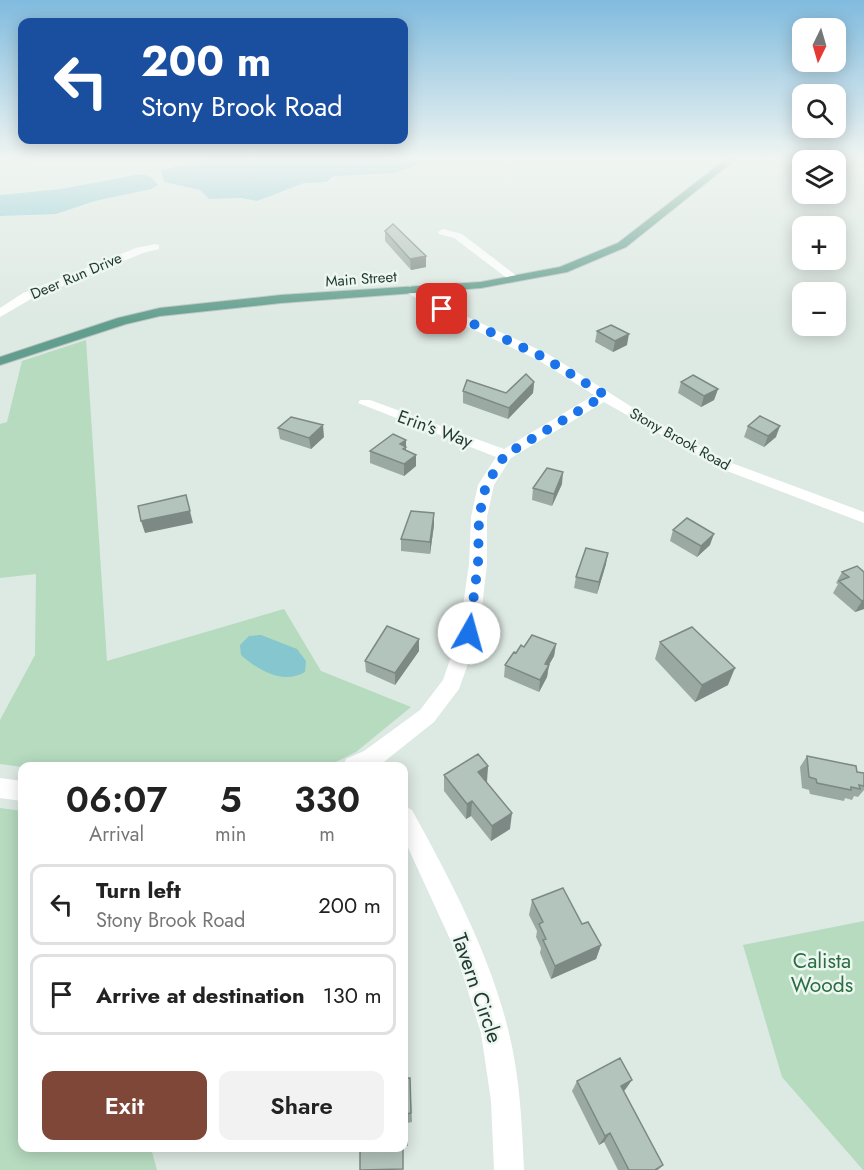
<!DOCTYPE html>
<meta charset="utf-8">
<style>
:root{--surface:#fff;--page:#f2f2f2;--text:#222;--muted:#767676;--line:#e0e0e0;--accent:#7f4738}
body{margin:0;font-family:Jost,sans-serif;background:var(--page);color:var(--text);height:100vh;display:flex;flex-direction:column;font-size:22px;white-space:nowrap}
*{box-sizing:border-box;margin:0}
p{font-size:20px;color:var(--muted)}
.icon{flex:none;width:33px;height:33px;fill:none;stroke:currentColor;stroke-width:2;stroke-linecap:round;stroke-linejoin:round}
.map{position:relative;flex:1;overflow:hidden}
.drawer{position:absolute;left:18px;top:762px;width:390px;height:390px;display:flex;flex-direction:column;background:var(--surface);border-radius:12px;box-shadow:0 3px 15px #0003}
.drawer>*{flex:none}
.banner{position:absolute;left:18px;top:18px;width:390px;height:126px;border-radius:12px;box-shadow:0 3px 15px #0003;background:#1a4fa0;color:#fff;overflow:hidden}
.needle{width:39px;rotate:185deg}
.buttons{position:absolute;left:792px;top:18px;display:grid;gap:12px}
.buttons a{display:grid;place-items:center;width:54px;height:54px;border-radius:12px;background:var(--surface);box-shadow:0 3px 15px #0003;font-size:30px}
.pin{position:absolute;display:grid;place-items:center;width:51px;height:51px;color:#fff;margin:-26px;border-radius:12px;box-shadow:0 3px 9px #0006}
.me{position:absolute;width:66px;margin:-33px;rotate:7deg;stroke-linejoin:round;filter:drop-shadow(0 0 4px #0008)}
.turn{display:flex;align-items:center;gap:21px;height:126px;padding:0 24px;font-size:27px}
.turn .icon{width:78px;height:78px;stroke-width:2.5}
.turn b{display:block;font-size:42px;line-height:51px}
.eta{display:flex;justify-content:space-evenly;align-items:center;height:102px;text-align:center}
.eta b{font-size:36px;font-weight:600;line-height:42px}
.button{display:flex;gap:12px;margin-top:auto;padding:12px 24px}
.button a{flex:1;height:69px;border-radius:12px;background:var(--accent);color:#fff;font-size:24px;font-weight:600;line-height:69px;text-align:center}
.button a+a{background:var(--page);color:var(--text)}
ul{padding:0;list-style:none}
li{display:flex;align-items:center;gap:18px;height:81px;margin:0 12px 9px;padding:0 12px;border:3px solid var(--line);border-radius:12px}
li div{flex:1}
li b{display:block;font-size:22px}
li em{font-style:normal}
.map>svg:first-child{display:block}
</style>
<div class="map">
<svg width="864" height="1170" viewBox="0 0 864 1170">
<rect width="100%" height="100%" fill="#dde9e3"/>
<!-- green -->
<path fill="#b6dbbf" d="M 86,340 L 107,661 L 284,609 L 321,671 L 411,707 L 356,752 L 328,766 L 22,767 L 0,764 L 0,720 L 35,655 L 36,574 L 0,578 L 0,424 L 7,422 L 22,361 Z
M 0,808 L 22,811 L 22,1148 L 151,1148 L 157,1170 L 0,1170 Z
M 864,921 L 864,1170 L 863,1170 L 782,1077 L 743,945 Z"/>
<!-- water -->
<path fill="#85c6cf" d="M 210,159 L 417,159 L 419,160 L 415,166 L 394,173 L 334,176 L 326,182 L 304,183 L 257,201 L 241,198 L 209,199 L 200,190 L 164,182 L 161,171 L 164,169 Z
M 141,174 L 151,177 L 158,185 L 151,189 L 95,201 L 56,214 L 0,216 L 0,195 L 61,189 Z
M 261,635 L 297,649 L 306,661 L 305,672 C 283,685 258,670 241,655 L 240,645 L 249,636 Z"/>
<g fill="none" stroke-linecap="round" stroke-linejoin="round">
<!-- major casing -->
<g stroke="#bcc3c1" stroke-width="2">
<path id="major" d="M 726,159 L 736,159 L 626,247 L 567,272 L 481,288 L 281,303 L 160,316 L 126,324 L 0,365 L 0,357 L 118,318 L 160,308 L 281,295 L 481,282 L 560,267 L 618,243 Z"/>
</g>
<!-- minor -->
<path fill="#fff" fill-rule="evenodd" d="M 443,229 L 462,234 L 522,280 L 512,282 L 454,238 L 439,234 L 438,232 Z
M 155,244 L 159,245 L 159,249 L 143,253 L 31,299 L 0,317 L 0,308 L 23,293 L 136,248 Z
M 410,286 L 461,314 L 548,354 L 643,414 L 729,462 L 864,512 L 864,523 L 719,468 L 604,402 L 511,458 L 494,485 L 487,517 L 487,564 L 479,633 L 459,689 L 434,722 L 380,765 L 343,766 L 346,759 L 364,751 L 420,710 L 443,680 L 459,633 L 469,564 L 471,517 L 478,485 L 496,457 L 358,403 L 360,400 L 370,400 L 504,449 L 594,395 L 538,360 L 453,320 L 406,292 L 404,290 Z
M 0,778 L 22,781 L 22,801 L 0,798 Z
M 404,806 L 412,810 C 451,881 490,954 509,1033 C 520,1078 522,1124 524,1170 L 494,1170 L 491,1101 L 481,1033 L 455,950 L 404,839 Z"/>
<!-- major -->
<use href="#major" fill="#629e8d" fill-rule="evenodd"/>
</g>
<!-- wall -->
<path fill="#9aa9a2" d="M 385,231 L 426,256 L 426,267 L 411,270 L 385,241 Z
M 597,331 L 627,345 L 613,352 L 595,342 Z
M 534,382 L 533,393 L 508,419 L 463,403 L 463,391 L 506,393 Z
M 681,382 L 718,389 L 714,400 L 701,407 L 678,393 Z
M 748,426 L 776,437 L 764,447 L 744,437 Z
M 278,428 L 324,437 L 311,449 L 280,439 Z
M 406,440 L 406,450 L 416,455 L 416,466 L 404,476 L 370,463 L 370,451 Z
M 562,484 L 552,506 L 532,500 L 533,488 Z
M 434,525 L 430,554 L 401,551 L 401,539 Z
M 673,530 L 710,545 L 697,557 L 670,541 Z
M 606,564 L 597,594 L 574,588 L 576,577 Z
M 842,572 L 864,572 L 864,609 L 855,612 L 833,593 L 838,584 L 836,583 Z
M 660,642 L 728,685 L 695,702 L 655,659 Z
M 556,644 L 554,656 L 549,665 L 547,677 L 539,692 L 504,677 L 505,665 L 516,653 L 524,647 Z
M 419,651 L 395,685 L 366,672 L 365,661 Z
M 807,756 L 857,772 L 864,773 L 864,790 L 858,797 L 854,796 L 852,800 L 845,798 L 844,801 L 810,794 L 809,790 L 802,788 L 800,767 Z
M 488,766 L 486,782 L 510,829 L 491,841 L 471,816 L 466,819 L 444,791 L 444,775 Z
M 532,900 L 582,924 L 601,945 L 596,959 L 551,979 L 540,953 L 541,948 L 536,937 L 537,931 L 529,915 Z
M 404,1078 L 410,1078 L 412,1122 L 407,1123 L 408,1146 L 404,1146 Z
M 577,1081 L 625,1090 L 623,1091 L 663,1165 L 658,1170 L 618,1170 L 604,1142 L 599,1145 L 572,1091 Z"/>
<!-- shaded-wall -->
<path fill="#7d8984" d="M 426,256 L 426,267 L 411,270 L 410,259 Z
M 629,334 L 627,345 L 613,352 L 615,341 Z
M 534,382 L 533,393 L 508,419 L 509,408 Z
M 718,389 L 714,400 L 701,407 L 704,396 Z
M 323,425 L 324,437 L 311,449 L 309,438 Z
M 780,426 L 776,437 L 764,447 L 768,436 Z
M 406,440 L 406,458 L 400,444 Z
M 416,455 L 416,466 L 404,476 L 404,464 Z
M 563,472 L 562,484 L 552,506 L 554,494 Z
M 186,495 L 193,523 L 145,533 L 141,521 Z
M 434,513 L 434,525 L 430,554 L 430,542 Z
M 714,534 L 710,545 L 697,557 L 701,546 Z
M 608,553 L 606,564 L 597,594 L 599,582 Z
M 864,600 L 864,609 L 855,612 L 862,601 Z
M 419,639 L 419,651 L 395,685 L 395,673 Z
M 556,644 L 554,656 L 543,675 L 545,664 Z
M 549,665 L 547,677 L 539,692 L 540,680 Z
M 735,668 L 728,685 L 695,702 L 702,685 Z
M 488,766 L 487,782 L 476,789 L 478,772 Z
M 472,801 L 471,816 L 466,819 L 467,804 Z
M 512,813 L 510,829 L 491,841 L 492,826 Z
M 601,945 L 596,959 L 551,979 L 555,966 Z
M 632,1080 L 625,1090 L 614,1096 L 621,1086 Z
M 610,1133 L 604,1142 L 599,1145 L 605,1136 Z"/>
<!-- building -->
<path fill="#b3c4bc" stroke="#7d8984" stroke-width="1.5" d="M 393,224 L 426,256 L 410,259 L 385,231 Z
M 611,325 L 629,334 L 615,341 L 597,331 Z
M 526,374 L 534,382 L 509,408 L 463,391 L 467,380 L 506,393 Z
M 693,375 L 718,389 L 704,396 L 681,382 Z
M 760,416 L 780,426 L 768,436 L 748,426 Z
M 291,417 L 323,425 L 309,438 L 278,428 Z
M 393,434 L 406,440 L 400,444 L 406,447 L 403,449 L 416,455 L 404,464 L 370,451 Z
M 547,468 L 563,472 L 554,494 L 533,488 Z
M 186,495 L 190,511 L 141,521 L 138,506 Z
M 411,511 L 434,513 L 430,542 L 401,539 Z
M 687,518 L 714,534 L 701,546 L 673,530 Z
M 586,548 L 608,553 L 599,582 L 576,577 Z
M 857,566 L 864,572 L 864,600 L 862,601 L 839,581 L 849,577 L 842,572 Z
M 387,626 L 419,639 L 395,673 L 365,661 Z
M 692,627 L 735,668 L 702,685 L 660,642 Z
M 532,635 L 556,644 L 545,664 L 549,665 L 540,680 L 505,665 L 514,652 L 516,653 L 521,645 L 524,647 Z
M 478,754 L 488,766 L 478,772 L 512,813 L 492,826 L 472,801 L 467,804 L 444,775 Z
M 807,756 L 856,766 L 857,772 L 864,773 L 864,786 L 859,785 L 860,789 L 851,787 L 851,790 L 817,783 L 816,779 L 809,777 Z
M 563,888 L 582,924 L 588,922 L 601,945 L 555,966 L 543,940 L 546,939 L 539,924 L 543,922 L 532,900 Z
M 620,1058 L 632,1080 L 621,1086 L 663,1165 L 655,1170 L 629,1170 L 610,1133 L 605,1136 L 577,1081 Z
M 404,1078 L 410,1078 L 411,1113 L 406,1114 L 407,1138 L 404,1138 Z
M 360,1148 L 403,1148 L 403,1169 L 360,1170 Z"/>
<!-- sky -->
<linearGradient id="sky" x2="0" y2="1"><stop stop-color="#80bbde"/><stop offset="0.49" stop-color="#f0f5f2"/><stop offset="1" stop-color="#f0f5f2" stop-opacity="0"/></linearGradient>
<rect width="864" height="323" fill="url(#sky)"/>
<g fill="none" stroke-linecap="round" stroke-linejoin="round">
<!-- route -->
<path stroke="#1a73e8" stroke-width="10" stroke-dasharray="0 18" d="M 442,309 L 543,357 L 605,395 L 505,455 L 486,485 L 479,517 L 478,564 L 469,633"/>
</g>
<g text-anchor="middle" stroke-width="5" stroke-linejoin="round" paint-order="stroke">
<!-- far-street labels -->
<g font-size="15" fill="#1f3831" stroke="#edf6f1">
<text transform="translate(76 276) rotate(-23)" y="5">Deer Run Drive</text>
<text transform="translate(361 279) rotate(-4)" y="5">Main Street</text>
<text transform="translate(680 439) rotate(29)" y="5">Stony Brook Road</text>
</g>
<!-- street labels -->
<g font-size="18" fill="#1f3831" stroke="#edf6f1">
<text transform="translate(435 429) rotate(20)" y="6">Erin's Way</text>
</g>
<!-- near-park labels -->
<g font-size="21" fill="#2a6e42" stroke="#edf6f1">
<text x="822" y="968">Calista<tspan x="822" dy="24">Woods</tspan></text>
</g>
<!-- near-street labels -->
<g font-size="21" fill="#1f3831" stroke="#edf6f1">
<text transform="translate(477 988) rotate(71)" y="7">Tavern Circle</text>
</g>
</g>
</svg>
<div class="buttons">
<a><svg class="needle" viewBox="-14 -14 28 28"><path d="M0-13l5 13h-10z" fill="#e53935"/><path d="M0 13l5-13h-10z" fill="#767676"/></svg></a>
<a><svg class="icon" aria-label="search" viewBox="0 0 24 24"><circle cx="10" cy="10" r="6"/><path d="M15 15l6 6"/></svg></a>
<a><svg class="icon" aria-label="layers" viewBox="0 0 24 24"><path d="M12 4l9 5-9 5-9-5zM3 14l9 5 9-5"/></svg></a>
<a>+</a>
<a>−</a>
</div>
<div class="pin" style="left:442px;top:309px;background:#d93025"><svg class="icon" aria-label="arrive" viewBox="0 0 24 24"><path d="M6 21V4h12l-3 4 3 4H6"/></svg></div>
<svg class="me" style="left:469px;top:633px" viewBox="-20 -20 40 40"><circle r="19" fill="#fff"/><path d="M0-13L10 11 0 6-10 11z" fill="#1a73e8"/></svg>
<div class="banner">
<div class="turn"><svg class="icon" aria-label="left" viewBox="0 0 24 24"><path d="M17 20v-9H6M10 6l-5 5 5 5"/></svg><div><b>200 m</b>Stony Brook Road</div></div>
</div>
<section class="drawer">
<div class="eta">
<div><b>06:07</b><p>Arrival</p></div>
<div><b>5</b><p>min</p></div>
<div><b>330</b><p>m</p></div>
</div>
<ul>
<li><svg class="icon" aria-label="left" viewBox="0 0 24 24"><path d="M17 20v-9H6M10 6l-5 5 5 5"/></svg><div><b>Turn left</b><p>Stony Brook Road</p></div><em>200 m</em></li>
<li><svg class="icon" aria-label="arrive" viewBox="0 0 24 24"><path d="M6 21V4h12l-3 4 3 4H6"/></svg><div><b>Arrive at destination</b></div><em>130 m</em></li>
</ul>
<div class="button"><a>Exit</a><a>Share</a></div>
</section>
</div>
